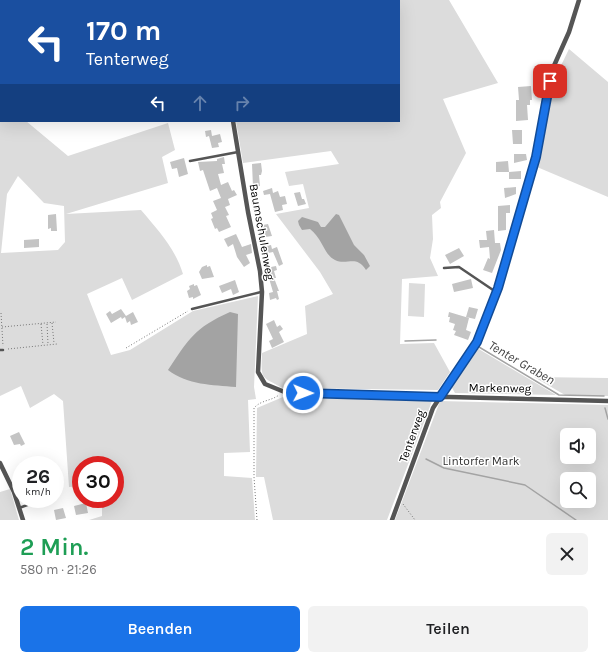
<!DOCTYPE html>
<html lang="de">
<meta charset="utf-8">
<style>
:root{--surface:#fff;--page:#f2f2f2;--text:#202124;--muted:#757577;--accent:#1a73e8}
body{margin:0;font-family:Karla,sans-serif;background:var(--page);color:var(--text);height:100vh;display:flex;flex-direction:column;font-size:15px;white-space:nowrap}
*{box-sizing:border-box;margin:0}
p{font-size:13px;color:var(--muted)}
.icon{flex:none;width:22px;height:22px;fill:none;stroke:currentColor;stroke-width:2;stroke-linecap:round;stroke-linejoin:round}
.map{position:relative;height:520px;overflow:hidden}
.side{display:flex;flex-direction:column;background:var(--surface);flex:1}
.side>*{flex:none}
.guide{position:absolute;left:0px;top:0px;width:400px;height:122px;box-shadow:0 4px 16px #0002;background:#1a4fa0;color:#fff;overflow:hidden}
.buttons{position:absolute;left:560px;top:428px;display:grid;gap:8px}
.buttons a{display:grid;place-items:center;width:36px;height:36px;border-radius:6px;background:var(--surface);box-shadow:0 4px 16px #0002;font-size:20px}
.speed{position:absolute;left:12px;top:456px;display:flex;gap:8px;font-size:20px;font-weight:700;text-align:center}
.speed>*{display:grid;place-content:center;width:52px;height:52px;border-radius:50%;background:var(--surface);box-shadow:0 4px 16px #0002;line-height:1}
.speed small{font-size:10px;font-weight:400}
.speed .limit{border:6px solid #d22;background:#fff;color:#111}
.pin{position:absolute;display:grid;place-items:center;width:34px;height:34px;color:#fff;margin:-17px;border-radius:8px;box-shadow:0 2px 6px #0006}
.me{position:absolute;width:44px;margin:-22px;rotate:91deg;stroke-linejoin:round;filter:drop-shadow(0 0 3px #0008)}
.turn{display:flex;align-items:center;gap:14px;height:84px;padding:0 20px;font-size:18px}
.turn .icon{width:52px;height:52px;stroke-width:2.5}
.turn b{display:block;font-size:28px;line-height:34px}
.lanes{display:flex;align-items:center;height:38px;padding:0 20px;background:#0003;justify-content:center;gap:20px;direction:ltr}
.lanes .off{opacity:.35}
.round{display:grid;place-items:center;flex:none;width:42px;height:42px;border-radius:6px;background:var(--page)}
.head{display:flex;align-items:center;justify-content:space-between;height:68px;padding:0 20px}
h1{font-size:24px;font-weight:600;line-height:30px;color:#1e9e55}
.primary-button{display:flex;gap:8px;margin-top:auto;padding:8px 20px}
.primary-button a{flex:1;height:46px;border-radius:6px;background:var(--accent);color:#fff;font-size:16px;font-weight:600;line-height:46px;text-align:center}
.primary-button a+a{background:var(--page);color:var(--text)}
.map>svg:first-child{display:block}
</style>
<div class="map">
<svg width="608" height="520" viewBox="0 0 608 520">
<rect width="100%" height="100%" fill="#fff"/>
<!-- green -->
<path fill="#dcdcdc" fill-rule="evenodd" d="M 216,0 L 449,0 L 498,83 L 443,99 L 466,153 L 440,202 L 441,208 L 432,215 L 433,239 L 430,258 L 438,276 L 402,279 L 400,344 L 434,343 L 450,372 L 438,390 L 283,388 C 260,376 261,379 262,353 L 307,334 L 305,306 L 333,294 L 320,272 L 276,214 L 309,208 L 303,184 L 289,186 L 285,172 L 339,164 L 331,151 L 243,163 L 236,121 L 399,121 L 399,1 Z
M 569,49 L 608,82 L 608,197 L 537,167 L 554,80 Z
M 0,99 L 1,121 L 26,121 L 68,156 L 168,123 L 175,150 L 162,157 L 168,183 L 66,214 L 141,210 C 158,230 175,248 183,274 L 132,300 L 122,278 L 87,294 L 111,355 L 130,350 L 193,311 L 258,296 L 254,387 L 256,399 L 248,400 L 250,452 L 224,453 L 224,476 L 252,478 L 255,520 L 89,520 L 102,516 L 102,499 L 115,499 L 115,465 L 81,465 L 81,486 L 69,487 L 63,401 L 54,394 L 30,408 L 21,386 L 0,396 ZM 18,176 L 44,203 L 64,206 L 65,242 L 58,250 L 1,253 L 7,194 Z
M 409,283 L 425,284 L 424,317 L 408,316 Z
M 477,348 L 556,395 L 455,393 L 451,386 Z
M 534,377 L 608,378 L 608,396 L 565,395 Z
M 283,397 L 432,401 L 387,520 L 273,520 L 264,477 L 256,477 L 257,408 Z
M 440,401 L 608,405 L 608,520 L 395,520 ZM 567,435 L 589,435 L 589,457 L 567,457 ZM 567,479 L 589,479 L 589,501 L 567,501 Z
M 10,489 L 19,520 L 0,520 L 0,492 Z"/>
<!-- water -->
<path fill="#a3a3a3" d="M 336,214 L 339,215 L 354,245 L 364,255 L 370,266 L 366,270 C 356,254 347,266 335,260 C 324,255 323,239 310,229 L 302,230 L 299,225 L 298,221 L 302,217 L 318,222 L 321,227 L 325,227 Z
M 230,312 L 238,314 L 236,387 C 212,385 188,385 168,370 C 189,339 194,328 230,312 Z"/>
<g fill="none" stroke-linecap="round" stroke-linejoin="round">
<!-- stream -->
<path stroke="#a3a3a3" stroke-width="1.5" d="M 18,1 L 19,0
M 0,32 L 1,32
M 405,341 L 436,340
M 479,347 L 559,395 L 604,396
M 605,408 L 608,419
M 426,459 L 444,468 L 525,485 L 576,520"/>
</g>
<!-- building -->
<path fill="#c4c4c4" d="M 531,86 L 532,100 L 530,100 L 530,105 L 527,105 L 528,120 L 516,121 L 516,100 L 519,100 L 518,87 Z
M 211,130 L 212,136 L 220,134 L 222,142 L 218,143 L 219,147 L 212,148 L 209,136 L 206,137 L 205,131 Z
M 512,130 L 522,130 L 522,144 L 513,144 Z
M 514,154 L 526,154 L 527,160 L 514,163 Z
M 224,157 L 225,164 L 222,164 L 224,173 L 218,174 L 221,185 L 228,182 L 232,191 L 234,190 L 237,195 L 228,199 L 230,205 L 225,207 L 229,215 L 226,216 L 231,227 L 219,232 L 217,228 L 215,229 L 211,219 L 213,218 L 211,213 L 217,210 L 213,201 L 221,198 L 217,188 L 210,191 L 203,170 L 200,171 L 198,162 L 217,161 L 217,159 Z
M 184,158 L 188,174 L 179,177 L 177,168 L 172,169 L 170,162 Z
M 508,161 L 509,172 L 496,172 L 496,162 Z
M 261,163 L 262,171 L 261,175 L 259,175 L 260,186 L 253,187 L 252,164 Z
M 521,171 L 521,179 L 509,179 L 509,172 Z
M 516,187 L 516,194 L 505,198 L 504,188 Z
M 272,188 L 273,193 L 278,191 L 280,197 L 285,196 L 287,204 L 282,205 L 283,210 L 275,212 L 270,194 L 264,195 L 263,191 Z
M 300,192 L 302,199 L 304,199 L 306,204 L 298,206 L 294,193 Z
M 257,199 L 261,215 L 255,216 L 251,201 Z
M 510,205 L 510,213 L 506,213 L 506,230 L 498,231 L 498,206 Z
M 56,214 L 57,231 L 51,231 L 51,228 L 48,229 L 48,215 Z
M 268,224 L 272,236 L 265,237 L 265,232 L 259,233 L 258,226 Z
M 494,230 L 495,243 L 500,243 L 501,250 L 492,273 L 483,270 L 488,258 L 490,259 L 489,247 L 480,248 L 479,240 L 487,240 L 486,231 Z
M 236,234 L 242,247 L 251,244 L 252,253 L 246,255 L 250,263 L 244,267 L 237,257 L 233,244 L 228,247 L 224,239 Z
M 39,239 L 39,247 L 24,248 L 24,240 Z
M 271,245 L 272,249 L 277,247 L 283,264 L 279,266 L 273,252 L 263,254 L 262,247 Z
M 459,248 L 464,256 L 450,264 L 445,255 Z
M 207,265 L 207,267 L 210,266 L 214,277 L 202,279 L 199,272 L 202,267 Z
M 276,266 L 277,270 L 274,271 L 276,278 L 274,278 L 279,291 L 277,291 L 279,299 L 277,300 L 276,298 L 270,300 L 269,293 L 273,292 L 266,268 Z
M 471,279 L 473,288 L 454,292 L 452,284 Z
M 235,280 L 239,292 L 233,295 L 231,289 L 222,293 L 219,286 Z
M 194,284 L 194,286 L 197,285 L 201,295 L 193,299 L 193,297 L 189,298 L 187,291 L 190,289 L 189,286 Z
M 469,307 L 478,309 L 475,319 L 466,317 Z
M 121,309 L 126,316 L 133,312 L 138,322 L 131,325 L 130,321 L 127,323 L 125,317 L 122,319 L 121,317 L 111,323 L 106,314 L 110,311 L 112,314 Z
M 449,312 L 469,318 L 466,330 L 471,332 L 468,340 L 454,335 L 456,331 L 453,330 L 455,324 L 449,322 L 450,317 L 448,317 Z
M 274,320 L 277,327 L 280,325 L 283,329 L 279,332 L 284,342 L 272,348 L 269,341 L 273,339 L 266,324 Z
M 19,432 L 25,444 L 21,446 L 20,444 L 14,445 L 10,436 Z
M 86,503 L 88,513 L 76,515 L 74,506 Z
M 63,508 L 66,518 L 56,520 L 54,510 Z"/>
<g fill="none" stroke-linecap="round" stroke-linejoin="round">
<!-- path -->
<path stroke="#777" stroke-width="1" stroke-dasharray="1 2" stroke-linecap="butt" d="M 1,313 L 3,346
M 52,323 L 54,343
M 41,324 L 43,345
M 47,324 L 48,344
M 2,327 L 56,322
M 126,348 L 188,311
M 8,349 L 57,344
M 403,504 L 415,520
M 257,520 L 254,477 L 254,408 C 261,400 271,401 279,395"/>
<!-- service -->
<path stroke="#555" stroke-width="2.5" d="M 190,161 L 238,152
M 444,268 L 459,267 L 496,292
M 192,309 L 261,292
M 0,350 L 3,350
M 19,508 L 44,499"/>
<!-- minor -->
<path stroke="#555" stroke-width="4.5" d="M 213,0 L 214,1
M 233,121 L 248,212 L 260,271 L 262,292 L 258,372 L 265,384 L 287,393 L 608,401
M 0,463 L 14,492 L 23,520
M 392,520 L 433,408 L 477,341 L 498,288 L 536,157 L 546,94 L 553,68 L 569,32 L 579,0"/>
</g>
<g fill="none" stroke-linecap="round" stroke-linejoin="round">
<!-- route casing -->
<g stroke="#114b97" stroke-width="10">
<path id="route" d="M 303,393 L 440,397 L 477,342 L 498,288 L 536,157 L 550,81"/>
</g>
<!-- route -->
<use href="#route" stroke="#1a73e8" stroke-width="7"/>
</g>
<g text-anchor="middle" stroke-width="3" stroke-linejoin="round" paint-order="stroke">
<!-- street labels -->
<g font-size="12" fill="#000" stroke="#fff">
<text transform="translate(262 232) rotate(80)" y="4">Baumschulenweg</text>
<text transform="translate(500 388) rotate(1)" y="4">Markenweg</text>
<text transform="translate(412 436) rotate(-70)" y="4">Tenterweg</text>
</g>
<!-- park labels -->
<g font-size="12" fill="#333" stroke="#fff">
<text x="481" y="465">Lintorfer Mark</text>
</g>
<!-- water labels -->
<g font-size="13" font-style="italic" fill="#444" stroke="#fff">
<text transform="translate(522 362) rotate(30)" y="5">Tenter Graben</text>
</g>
</g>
</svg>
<div class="buttons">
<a><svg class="icon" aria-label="sound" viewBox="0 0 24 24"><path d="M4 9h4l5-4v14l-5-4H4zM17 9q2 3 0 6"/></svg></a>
<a><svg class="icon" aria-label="search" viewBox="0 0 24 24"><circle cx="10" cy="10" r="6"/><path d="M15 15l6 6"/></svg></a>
</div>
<div class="speed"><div>26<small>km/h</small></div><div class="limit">30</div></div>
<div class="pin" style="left:550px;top:81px;background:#d93025"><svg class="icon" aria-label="arrive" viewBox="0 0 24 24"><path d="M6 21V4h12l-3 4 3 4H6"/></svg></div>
<svg class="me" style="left:303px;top:393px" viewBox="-20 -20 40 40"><circle r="17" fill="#1a73e8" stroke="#fff" stroke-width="3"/><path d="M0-11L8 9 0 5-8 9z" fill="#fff"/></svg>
<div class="guide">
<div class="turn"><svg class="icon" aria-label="left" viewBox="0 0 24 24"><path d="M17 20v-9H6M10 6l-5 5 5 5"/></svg><div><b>170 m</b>Tenterweg</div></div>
<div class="lanes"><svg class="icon" aria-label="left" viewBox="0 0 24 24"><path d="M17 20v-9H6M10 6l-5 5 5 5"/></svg><svg class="icon off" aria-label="ahead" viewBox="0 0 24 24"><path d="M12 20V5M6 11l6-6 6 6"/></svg><svg class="icon off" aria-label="right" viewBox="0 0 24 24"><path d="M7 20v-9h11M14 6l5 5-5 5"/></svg></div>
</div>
</div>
<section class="side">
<div class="head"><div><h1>2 Min.</h1><p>580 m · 21:26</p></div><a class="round"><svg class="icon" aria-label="close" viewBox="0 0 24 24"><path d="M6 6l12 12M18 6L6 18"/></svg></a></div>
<div class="primary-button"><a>Beenden</a><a>Teilen</a></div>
</section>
